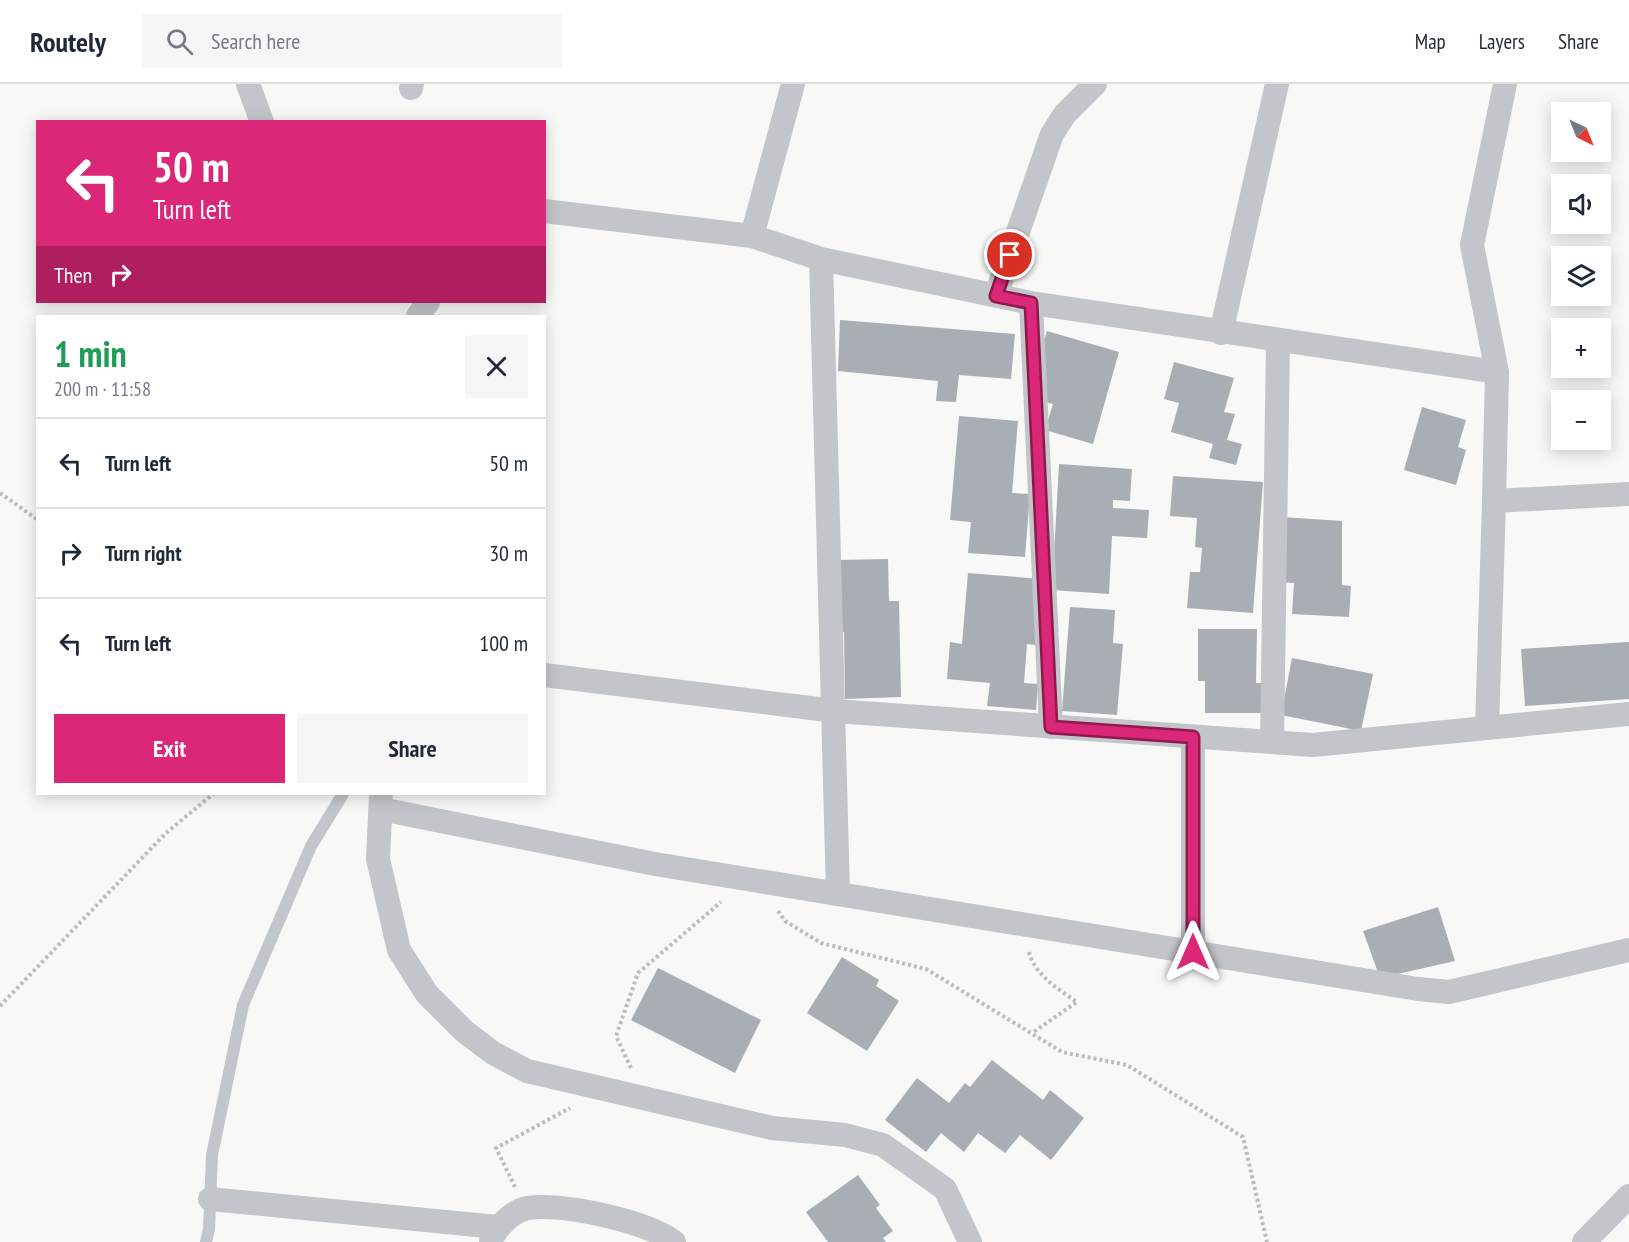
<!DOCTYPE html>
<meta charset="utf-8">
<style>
:root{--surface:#fff;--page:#f6f6f7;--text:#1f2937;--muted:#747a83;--line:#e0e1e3;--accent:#db2777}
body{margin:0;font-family:"PT Sans Narrow",sans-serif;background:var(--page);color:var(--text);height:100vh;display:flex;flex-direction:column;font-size:22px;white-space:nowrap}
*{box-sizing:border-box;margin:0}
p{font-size:20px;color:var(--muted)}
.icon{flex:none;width:33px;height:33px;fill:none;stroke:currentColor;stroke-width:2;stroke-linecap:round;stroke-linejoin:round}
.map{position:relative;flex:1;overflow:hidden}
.sheet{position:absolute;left:36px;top:231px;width:510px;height:480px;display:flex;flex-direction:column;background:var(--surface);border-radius:0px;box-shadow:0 3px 15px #0003}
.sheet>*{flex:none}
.top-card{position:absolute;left:36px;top:36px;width:510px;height:183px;border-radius:0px;box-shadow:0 3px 15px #0003;background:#db2777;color:#fff;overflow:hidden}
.needle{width:39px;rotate:137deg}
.fabs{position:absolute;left:1551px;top:18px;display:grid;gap:12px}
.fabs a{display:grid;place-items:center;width:60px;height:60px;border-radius:0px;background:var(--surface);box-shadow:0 3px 15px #0003;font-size:30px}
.pin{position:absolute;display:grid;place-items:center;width:51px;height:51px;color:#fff;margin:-26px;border:3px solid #fff;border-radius:50%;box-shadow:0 2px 6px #0007}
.me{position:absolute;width:66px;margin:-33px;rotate:0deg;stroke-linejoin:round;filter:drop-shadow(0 0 4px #0008)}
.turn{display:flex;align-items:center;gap:21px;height:126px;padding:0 18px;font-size:27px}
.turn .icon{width:78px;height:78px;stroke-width:2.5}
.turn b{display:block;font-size:42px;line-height:51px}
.then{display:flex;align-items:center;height:57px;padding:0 18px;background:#0003;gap:12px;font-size:22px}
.round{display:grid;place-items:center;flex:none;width:63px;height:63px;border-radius:0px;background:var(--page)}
.headline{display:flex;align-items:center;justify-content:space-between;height:102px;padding:0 18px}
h1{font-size:36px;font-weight:700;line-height:45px;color:#1e9e55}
.primary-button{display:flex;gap:12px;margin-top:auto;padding:12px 18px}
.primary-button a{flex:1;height:69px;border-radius:0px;background:var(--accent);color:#fff;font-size:24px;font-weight:700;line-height:69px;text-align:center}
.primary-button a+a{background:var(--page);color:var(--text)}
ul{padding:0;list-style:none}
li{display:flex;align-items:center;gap:18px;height:90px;padding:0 18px;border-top:2px solid var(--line)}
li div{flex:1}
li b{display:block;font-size:22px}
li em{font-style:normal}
header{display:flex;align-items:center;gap:36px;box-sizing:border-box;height:84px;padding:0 30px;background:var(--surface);border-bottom:2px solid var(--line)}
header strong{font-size:28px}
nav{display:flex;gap:33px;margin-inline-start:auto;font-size:21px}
.search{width:420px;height:54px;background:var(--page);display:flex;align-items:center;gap:15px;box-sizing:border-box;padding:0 21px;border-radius:0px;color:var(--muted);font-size:22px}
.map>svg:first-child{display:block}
</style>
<header>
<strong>Routely</strong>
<div class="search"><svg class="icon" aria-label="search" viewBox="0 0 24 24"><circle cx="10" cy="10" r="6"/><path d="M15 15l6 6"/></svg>Search here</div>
<nav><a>Map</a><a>Layers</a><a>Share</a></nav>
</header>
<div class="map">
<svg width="1629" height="1158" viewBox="0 0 1629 1158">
<rect width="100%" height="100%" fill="#f8f8f6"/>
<!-- building -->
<path fill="#a8aeb4" d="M 840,236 L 1015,250 L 1011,295 L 959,291 L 956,318 L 936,317 L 938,297 L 838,287 Z
M 1047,247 L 1119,268 L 1093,360 L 1045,346 L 1053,320 L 1038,316 L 1035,288 Z
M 1174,278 L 1234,294 L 1224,328 L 1235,330 L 1227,356 L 1242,360 L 1236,381 L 1209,374 L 1213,360 L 1171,348 L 1179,319 L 1164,315 Z
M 1422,323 L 1466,336 L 1458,363 L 1466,366 L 1456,401 L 1404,386 Z
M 959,332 L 1018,337 L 1012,409 L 1030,410 L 1025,473 L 968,469 L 971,438 L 950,436 Z
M 1059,380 L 1132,385 L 1130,417 L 1113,416 L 1113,424 L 1149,426 L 1147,454 L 1112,452 L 1109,510 L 1052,506 Z
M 1173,392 L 1263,398 L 1253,529 L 1187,524 L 1190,488 L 1200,488 L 1202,464 L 1195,463 L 1197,434 L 1170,432 Z
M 1282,433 L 1342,437 L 1342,501 L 1351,502 L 1349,533 L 1292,530 L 1294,499 L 1278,498 Z
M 888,475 L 889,517 L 899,517 L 901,613 L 845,615 L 844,548 L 839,548 L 837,476 Z
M 968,489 L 1041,495 L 1036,561 L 1027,560 L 1024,599 L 1038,600 L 1036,626 L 987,622 L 990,599 L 947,595 L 950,558 L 962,560 Z
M 1070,523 L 1115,526 L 1113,559 L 1123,560 L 1117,631 L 1062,627 Z
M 1198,545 L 1257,545 L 1256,599 L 1262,599 L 1262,629 L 1205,629 L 1205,597 L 1198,597 Z
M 1629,558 L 1629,615 L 1525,622 L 1521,565 Z
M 1292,574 L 1373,590 L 1361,647 L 1281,631 Z
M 1438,823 L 1455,877 L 1380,894 L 1363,847 Z
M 842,873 L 879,896 L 876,902 L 899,917 L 867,967 L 807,929 Z
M 658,884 L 761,936 L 735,989 L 631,936 Z
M 992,976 L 1043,1016 L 1050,1006 L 1084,1034 L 1051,1076 L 1020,1051 L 1005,1069 L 978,1049 L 964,1068 L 941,1049 L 926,1068 L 885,1036 L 917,994 L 949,1019 L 965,999 L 970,1003 Z
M 858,1091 L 880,1121 L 876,1124 L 893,1147 L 883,1154 L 886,1158 L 828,1158 L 806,1128 Z"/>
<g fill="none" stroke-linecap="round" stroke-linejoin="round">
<!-- path -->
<path stroke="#babcbf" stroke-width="4" stroke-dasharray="3 3" stroke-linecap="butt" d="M 0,409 L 38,436
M 778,827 L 785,837 L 821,859 L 926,885 L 1062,968 L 1127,981 L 1243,1053 L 1267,1158
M 1029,868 C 1034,890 1059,906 1077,918 L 1032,949
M 0,922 L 166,749 L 213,710
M 631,984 L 616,952 L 638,889 L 721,818
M 515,1103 L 496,1064 L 570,1024"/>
<!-- lane -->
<path stroke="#c2c5c9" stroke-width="12" d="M 206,1158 L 209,1145 L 212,1071 L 243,921 L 311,762 L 343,710"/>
<!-- street -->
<path stroke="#c2c5c9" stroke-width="24" d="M 248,0 L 262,38
M 411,4 L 412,0
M 544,127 L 752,152 L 821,175 L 1031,219 L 1497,288 L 1494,417 L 1629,410
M 752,152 L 793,0
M 821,175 L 838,810
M 996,211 L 1052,50 L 1065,30 L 1095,0
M 1031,219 L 1051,643
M 418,232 L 428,218
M 1221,249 L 1277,0
M 1497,288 L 1472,161 L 1505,0
M 544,591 L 835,627 L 1313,661 L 1629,630
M 1487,644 L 1494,417
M 1272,658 L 1278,257
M 381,710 L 378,775 L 399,866 L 427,910 L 464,947 L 493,969 L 527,987 L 772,1044 L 845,1051 L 883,1061 L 945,1105 L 970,1158
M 381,725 L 655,780 L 1418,905 L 1449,908 L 1629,866
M 1193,868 L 1193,653
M 210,1115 L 497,1143
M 491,1156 C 497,1143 513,1126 528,1124 C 563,1119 646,1137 674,1158
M 1584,1158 L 1629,1112"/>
</g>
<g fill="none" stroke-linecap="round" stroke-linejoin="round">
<!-- route casing -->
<g stroke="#8e194d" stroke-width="15">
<path id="route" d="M 1010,171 L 996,212 L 1031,219 L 1051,643 L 1193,653 L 1193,868"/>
</g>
<!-- route -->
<use href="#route" stroke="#db2777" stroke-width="10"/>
</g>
</svg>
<div class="fabs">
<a><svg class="needle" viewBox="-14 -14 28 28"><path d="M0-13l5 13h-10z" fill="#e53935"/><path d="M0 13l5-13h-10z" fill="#747a83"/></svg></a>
<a><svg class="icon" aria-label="sound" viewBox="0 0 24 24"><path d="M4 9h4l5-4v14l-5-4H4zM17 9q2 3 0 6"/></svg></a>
<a><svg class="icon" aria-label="layers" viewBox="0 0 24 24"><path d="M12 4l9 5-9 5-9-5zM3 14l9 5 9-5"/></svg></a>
<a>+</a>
<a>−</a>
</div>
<div class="pin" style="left:1010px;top:171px;background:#d93025"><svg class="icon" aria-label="arrive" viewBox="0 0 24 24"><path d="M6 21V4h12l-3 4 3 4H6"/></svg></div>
<svg class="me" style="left:1193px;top:868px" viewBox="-20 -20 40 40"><path d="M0-17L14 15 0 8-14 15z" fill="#db2777" stroke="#fff" stroke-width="4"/></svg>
<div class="top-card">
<div class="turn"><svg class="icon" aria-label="left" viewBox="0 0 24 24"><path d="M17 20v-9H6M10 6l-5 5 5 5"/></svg><div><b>50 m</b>Turn left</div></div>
<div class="then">Then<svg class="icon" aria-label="right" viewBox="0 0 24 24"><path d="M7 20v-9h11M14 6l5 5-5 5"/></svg></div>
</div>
<section class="sheet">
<div class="headline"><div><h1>1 min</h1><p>200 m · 11:58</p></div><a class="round"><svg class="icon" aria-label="close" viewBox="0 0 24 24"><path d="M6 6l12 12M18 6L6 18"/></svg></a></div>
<ul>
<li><svg class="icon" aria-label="left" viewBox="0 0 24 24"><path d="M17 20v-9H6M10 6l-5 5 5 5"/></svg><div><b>Turn left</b></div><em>50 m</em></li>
<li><svg class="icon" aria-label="right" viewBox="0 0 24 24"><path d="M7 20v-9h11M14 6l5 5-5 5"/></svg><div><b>Turn right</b></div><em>30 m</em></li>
<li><svg class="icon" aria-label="left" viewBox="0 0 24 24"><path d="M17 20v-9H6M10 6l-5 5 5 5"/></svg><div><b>Turn left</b></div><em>100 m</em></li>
</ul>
<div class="primary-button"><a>Exit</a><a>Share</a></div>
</section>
</div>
